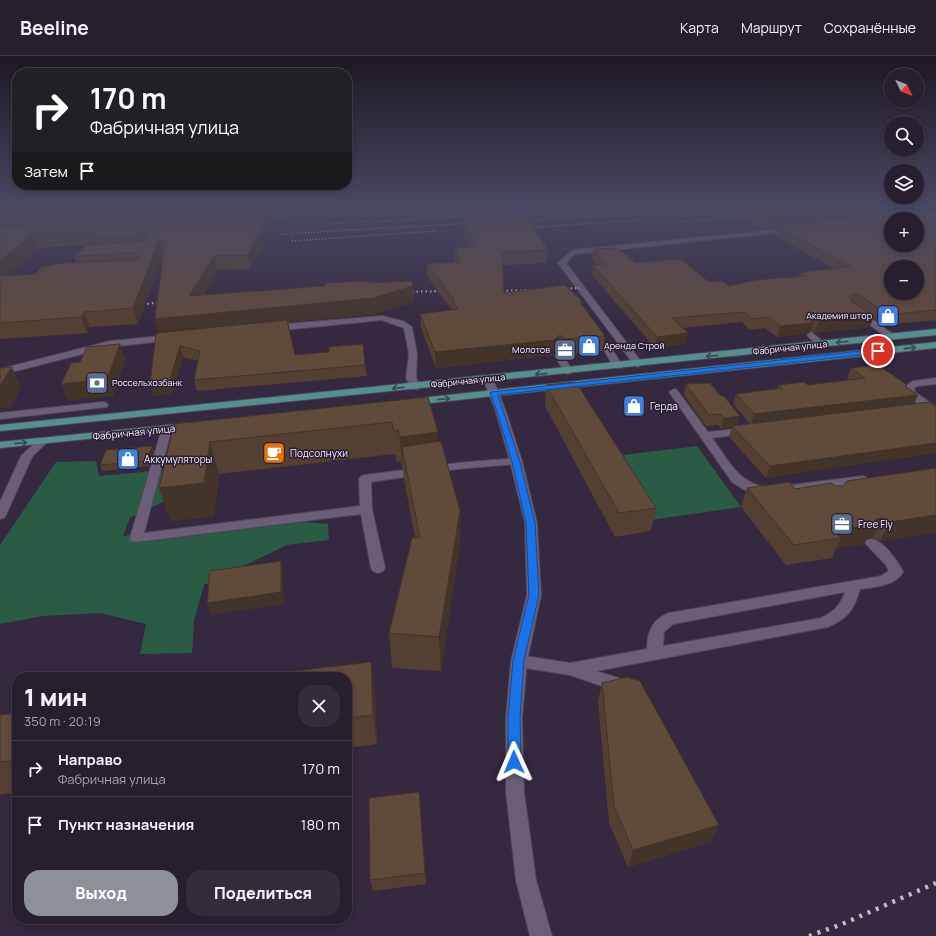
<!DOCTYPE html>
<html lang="ru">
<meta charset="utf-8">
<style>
:root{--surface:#271f2e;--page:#332c3a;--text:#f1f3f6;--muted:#a4a2aa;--line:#433d4a;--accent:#8c9099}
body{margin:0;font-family:Manrope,sans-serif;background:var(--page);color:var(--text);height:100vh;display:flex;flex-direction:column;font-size:15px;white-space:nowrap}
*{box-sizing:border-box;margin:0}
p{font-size:13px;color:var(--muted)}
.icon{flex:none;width:22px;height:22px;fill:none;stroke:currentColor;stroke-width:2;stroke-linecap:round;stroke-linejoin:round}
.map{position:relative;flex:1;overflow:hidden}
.details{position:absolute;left:12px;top:616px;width:340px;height:252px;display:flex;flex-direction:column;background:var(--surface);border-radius:16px;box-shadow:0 2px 6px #0003,0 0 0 1px var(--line)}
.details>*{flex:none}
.hud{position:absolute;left:12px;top:12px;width:340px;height:122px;border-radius:16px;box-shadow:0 2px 6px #0003,0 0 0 1px var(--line);background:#202124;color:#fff;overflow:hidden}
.needle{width:26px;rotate:133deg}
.controls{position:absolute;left:884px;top:12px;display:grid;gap:8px}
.controls a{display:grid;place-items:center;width:40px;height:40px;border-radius:50%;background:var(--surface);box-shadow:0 2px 6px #0003,0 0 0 1px var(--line);font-size:20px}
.pin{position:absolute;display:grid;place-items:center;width:34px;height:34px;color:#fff;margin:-17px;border:2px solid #fff;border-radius:50%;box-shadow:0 1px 4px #0007}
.me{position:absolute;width:44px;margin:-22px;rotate:359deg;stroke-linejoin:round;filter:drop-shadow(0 0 3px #0008)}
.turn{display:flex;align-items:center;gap:14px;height:84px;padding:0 12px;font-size:18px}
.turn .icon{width:52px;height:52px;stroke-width:2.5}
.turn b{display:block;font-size:28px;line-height:34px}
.then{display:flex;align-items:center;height:38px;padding:0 12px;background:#0003;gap:8px;font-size:15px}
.round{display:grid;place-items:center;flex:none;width:42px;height:42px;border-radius:16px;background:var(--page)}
.summary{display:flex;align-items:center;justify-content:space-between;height:68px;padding:0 12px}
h1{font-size:24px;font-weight:800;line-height:30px}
.action{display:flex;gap:8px;margin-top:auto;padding:8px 12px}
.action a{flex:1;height:46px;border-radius:16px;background:var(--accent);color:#fff;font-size:16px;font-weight:800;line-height:46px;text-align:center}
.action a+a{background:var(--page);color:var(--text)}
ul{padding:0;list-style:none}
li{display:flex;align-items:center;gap:12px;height:56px;padding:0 12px;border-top:1px solid var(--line)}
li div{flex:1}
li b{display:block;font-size:15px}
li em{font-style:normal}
header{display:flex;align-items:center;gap:24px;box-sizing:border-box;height:56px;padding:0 20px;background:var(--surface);border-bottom:1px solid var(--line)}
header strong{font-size:19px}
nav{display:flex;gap:22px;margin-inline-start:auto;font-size:14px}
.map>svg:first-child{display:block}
</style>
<header>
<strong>Beeline</strong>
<nav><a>Карта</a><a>Маршрут</a><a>Сохранённые</a></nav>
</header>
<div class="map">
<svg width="936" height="880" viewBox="0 0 936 880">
<rect width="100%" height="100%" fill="#34293e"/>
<!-- green -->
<path fill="#295b45" d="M 697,390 L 741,451 L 644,465 L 606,401 Z
M 96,405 L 99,420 L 176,413 L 171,442 L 130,462 L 123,480 L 256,462 L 328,468 L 329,484 L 287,489 L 204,529 L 194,565 L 192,597 L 140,598 L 146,568 L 100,557 L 43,560 L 0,568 L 0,489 L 56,406 Z"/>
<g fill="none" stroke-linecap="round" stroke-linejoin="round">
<!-- service casing -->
<g stroke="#4f4658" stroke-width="2">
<path id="service" d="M 936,157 L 936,161 L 891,163 L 891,164 L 890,163 L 893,161 Z
M 790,172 L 792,173 L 792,175 L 575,198 L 566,207 L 643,308 L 638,311 L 635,310 L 558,207 L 573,194 Z
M 855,255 L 861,255 L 891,277 L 887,280 L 884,279 L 855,259 Z
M 382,260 L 403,265 L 412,271 L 417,298 L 416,322 L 420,331 L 418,333 L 412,333 L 406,322 L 409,298 L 404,272 L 382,264 L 274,275 L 270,272 L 274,269 Z
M 811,276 L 820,283 L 819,285 C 814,286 810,283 807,279 Z
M 170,279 L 173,280 L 174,282 L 173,284 L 110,291 L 0,319 L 0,313 L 110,285 Z
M 608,291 L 611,292 L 623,310 L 621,312 L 615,312 L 613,310 L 604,294 Z
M 558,296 L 561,297 L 573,315 L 571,317 L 568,318 L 565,317 L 554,299 Z
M 936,322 L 936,328 L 918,330 L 914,332 L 915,336 L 935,350 L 936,352 L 935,354 C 925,357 907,340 904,331 L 913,325 Z
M 674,333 L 677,334 L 708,376 L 746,372 L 750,373 L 751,375 L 750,377 L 712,382 C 729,405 738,427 768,432 L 862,420 L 866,421 L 868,424 L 866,427 L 862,428 L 768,440 L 748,436 L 732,426 L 669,336 Z
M 103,346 L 107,347 L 108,349 L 107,351 L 0,363 L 0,357 Z
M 167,369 L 172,372 L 144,477 L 360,450 L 359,423 L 361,420 L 365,419 L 457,407 L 516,402 L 522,405 L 516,408 L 457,413 L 371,426 L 372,453 L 385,512 L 383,515 L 378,517 L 373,515 L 371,512 L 361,458 L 136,486 L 131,485 L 130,482 L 162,372 Z
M 43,382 L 48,385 L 32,401 L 6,459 L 4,462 L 0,463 L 0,446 L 21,400 L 39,383 Z
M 872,483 C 884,486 898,505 903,516 C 895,530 875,531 860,533 C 854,554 848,562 828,571 L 596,615 L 628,625 L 630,630 L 628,635 L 622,637 L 570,619 L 519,611 L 514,609 L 511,605 L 514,601 L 519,599 L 570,607 L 647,593 C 647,577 652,563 669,557 L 881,520 L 889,515 L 886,509 L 865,487 L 867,484 ZM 845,536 C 840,550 834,556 821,562 L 663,590 L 664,576 L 673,568 Z"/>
</g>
<!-- minor casing -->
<g stroke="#4f4658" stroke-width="2">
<path id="minor" d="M 326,150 L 356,150 L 257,160 L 254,158 L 257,156 Z
M 488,320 L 493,323 L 505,353 L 522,405 L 537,467 L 541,539 L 527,605 L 522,662 L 524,736 L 536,824 L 552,880 L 530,880 L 516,824 L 506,736 L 506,662 L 511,605 L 527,539 L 525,467 L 510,405 L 495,353 L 483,323 Z"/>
</g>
<!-- primary casing -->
<g stroke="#4f4658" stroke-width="2">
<path id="primary" d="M 936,273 L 936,279 L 0,375 L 0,369 Z
M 936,286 L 936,292 L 412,349 L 407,346 L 412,343 Z
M 189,367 L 194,370 L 193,372 L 0,392 L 0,386 Z"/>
</g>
<!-- service -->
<use href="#service" fill="#6b5f77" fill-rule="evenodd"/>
<!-- minor -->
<use href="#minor" fill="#6b5f77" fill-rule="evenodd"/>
<!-- primary -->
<use href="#primary" fill="#54908e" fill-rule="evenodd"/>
<!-- rail-far2 -->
<path stroke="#c2baca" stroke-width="1.5" stroke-dasharray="1 2" stroke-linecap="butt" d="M 520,158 L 659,150
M 263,161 L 470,150
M 467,163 L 525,160
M 518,165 L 772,150
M 669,167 L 754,160
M 328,168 L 472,160
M 522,172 L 643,164
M 281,178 L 474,167
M 292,185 L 436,175
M 575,232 L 579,232"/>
<!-- rail-far1 -->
<path stroke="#c2baca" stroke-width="2" stroke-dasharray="1.5 3" stroke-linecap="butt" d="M 557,233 L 579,232
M 493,235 L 539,234
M 403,236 L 449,235
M 134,249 L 167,246"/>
<!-- rail -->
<path stroke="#c2baca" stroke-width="4.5" stroke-dasharray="3 6" stroke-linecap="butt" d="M 809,880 L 840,869 L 936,827"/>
</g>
<!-- wall -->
<path fill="#534032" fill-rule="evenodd" d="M 44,150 L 252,150 L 253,152 L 274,164 L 250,213 L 217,214 L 203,239 L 369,227 L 414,246 L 375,258 L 288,266 L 295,299 L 365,309 L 367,320 L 197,335 L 194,324 L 198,305 L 183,301 L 172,338 L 153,340 L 150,328 L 159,277 L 155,263 L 163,198 L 138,268 L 90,271 L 87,277 L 0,283 L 0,153 ZM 85,189 L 74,200 L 76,207 L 36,218 L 7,220 L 37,192 Z
M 746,150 L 896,150 L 893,157 L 936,164 L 936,264 L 883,269 L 873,262 L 870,271 L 814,277 L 811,274 L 806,278 L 777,281 L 765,272 L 750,274 L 742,266 L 682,272 L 688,277 L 685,288 L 655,292 L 592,219 L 593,209 L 597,209 L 592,202 L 593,193 L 635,207 L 709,226 L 728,230 L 798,221 L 799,217 L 833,212 L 773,179 L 775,172 L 763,173 L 743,162 Z
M 900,150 L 936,150 L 916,158 Z
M 463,165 L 548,194 L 547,207 L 503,209 L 504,237 L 583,246 L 582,249 L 605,280 L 603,295 L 564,298 L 558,295 L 553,299 L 436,312 L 421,272 L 420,258 L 452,254 L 427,220 L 427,207 L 456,207 L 455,204 L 455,192 L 469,191 L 463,177 Z
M 851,312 L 906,331 L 918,339 L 914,348 L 766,422 L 729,381 L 732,371 L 721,373 L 718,369 L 706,370 L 684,339 L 686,328 L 738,370 L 750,368 L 733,348 L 736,338 L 777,333 L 778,329 L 808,329 L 849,324 L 847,323 Z
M 546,329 L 656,452 L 651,475 L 615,481 L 545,350 Z
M 428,341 L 438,376 L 438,385 L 460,488 L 441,615 L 392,612 L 389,577 L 415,482 L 404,423 L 403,412 L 402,413 L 401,406 L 397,406 L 395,398 L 219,418 L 214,460 L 171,465 L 159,432 L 174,368 Z
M 154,395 L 149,410 L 102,415 L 100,409 Z
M 936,412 L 936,476 L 880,485 L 873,482 L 867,483 L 864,488 L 836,492 L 832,502 L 786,509 L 741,451 L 747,432 L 795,433 L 836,430 L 843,430 Z
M 347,621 L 375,635 L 377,688 L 347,692 Z
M 602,627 L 719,769 L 711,786 L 628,811 L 609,767 L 598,645 Z
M 17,657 L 17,736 L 0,739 L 0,659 Z
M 419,736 L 426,828 L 373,835 L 370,824 Z"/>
<!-- shaded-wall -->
<path fill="#433429" d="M 203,150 L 252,150 L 253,152 L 198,165 L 195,152 Z
M 855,150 L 896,150 L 892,160 L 775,170 L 775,172 L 763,173 L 766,159 Z
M 919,150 L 936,150 L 936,156 L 916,158 Z
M 272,151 L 274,164 L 250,213 L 248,199 Z
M 31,178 L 37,192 L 0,227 L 0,206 Z
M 159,184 L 163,198 L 138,268 L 133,252 Z
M 214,200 L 217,214 L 193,255 L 189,240 Z
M 413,230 L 414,246 L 375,258 L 160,279 L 155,263 Z
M 84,256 L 90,271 L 87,277 L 81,261 Z
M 874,260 L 870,271 L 814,277 L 818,266 Z
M 815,264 L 811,274 L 806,278 L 777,281 L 780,270 Z
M 688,277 L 685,288 L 655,292 L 657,281 Z
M 560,279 L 558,295 L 553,299 L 436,312 L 435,296 Z
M 120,288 L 126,304 L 113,340 L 68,345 L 61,328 Z
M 180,290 L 183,301 L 172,338 L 153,340 L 150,328 Z
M 12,311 L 21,331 L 11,351 L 0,352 L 0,330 Z
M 918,339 L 913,350 L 751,369 L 754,358 Z
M 740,360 L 737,371 L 732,370 L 732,371 L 721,373 L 724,362 Z
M 438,376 L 439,408 L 402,391 L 403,412 L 402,413 L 400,381 Z
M 210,386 L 219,418 L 214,460 L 171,465 L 159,432 Z
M 936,387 L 936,397 L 766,422 L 770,410 Z
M 152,390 L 154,395 L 149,410 L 147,405 Z
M 460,455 L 460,488 L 441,615 L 439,581 Z
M 936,459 L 936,476 L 880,485 L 890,466 Z
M 882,462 L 873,482 L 867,483 L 876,463 Z
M 874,468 L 864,488 L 836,492 L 841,482 L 834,475 Z
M 281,505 L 283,517 L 284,548 L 211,559 L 207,547 Z
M 371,606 L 375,635 L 377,688 L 373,659 Z
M 719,769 L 711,786 L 628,811 L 633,794 Z"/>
<!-- building -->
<path fill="#604a3a" stroke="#433429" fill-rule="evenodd" d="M 44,150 L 203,150 L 195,152 L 0,163 L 0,153 Z
M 244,150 L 248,150 L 248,152 L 272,151 L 248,199 L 214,200 L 189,240 L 325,230 L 325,227 L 369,225 L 369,227 L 412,225 L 413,230 L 373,242 L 155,263 L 165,186 L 159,184 L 133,252 L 84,256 L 81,261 L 0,267 L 0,220 L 36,218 L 41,211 L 62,207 L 137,204 L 139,200 L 134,197 L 74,200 L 86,189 L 145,185 L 147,181 L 143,179 L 90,181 L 95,175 L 31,178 L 0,206 L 0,170 L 195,159 Z
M 750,150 L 855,150 L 766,159 Z
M 908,155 L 936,164 L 936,254 L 887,259 L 859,238 L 852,238 L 850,240 L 851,245 L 874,260 L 818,266 L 815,264 L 810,267 L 780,270 L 769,261 L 753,263 L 745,256 L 672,262 L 688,277 L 657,281 L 593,209 L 605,208 L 593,193 L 618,192 L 635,207 L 680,203 L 709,226 L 722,225 L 728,230 L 757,224 L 805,220 L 799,217 L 850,210 L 775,170 ZM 891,163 L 917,163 L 917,189 L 891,189 ZM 891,211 L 917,211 L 917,237 L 891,237 Z
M 527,161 L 548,194 L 502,196 L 504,237 L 565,229 L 583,246 L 580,246 L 605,280 L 565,283 L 560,279 L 554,284 L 435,296 L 420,258 L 458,253 L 452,244 L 454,244 L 427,207 L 460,207 L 455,192 L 476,190 L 463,165 Z
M 287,264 L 295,299 L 329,296 L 329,291 L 363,288 L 365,309 L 194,324 L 200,295 L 180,290 L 169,327 L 150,328 L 156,277 Z
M 120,288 L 107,323 L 61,328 L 71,307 L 80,306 L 87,291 Z
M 878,309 L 907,329 L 905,330 L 918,339 L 754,358 L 736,338 L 782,332 L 778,329 L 804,326 L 808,329 L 865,322 L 851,312 Z
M 12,311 L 0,330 L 0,312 Z
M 576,326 L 656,452 L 619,457 L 546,329 Z
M 710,327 L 721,340 L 723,339 L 740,360 L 724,362 L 721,358 L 709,359 L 686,328 Z
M 428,341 L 438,376 L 400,381 L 398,374 L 394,375 L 392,366 L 210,386 L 204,427 L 159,432 L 174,368 Z
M 929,346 L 936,351 L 936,387 L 770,410 L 732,370 Z
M 441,385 L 460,455 L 439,581 L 389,577 L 412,482 L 420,482 L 402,391 Z
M 152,390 L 147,405 L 100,409 L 106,394 Z
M 936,412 L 936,459 L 890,466 L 882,462 L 876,463 L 874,468 L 834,475 L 841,482 L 794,489 L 747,432 L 789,426 L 795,433 L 831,427 L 836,430 L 843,430 L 847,425 Z
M 281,505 L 281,536 L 207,547 L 210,515 Z
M 371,606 L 373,659 L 347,662 L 347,621 L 252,621 L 252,620 Z
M 627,621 L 640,625 L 719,769 L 633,794 L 614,750 L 602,627 Z
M 17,657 L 17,704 L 0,706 L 0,659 Z
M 419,736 L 425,817 L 370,824 L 369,742 Z"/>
<!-- one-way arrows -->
<defs><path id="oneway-shaft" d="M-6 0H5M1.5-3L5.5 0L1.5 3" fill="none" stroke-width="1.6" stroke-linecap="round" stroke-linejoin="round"/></defs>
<g stroke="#394753">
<use href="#oneway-shaft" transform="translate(842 286) rotate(174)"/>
<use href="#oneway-shaft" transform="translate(910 292) rotate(-6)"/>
<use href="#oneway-shaft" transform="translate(712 300) rotate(174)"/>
<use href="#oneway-shaft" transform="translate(541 318) rotate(174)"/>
<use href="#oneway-shaft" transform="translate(398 332) rotate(174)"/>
<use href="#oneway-shaft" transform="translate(444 343) rotate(-6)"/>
<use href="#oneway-shaft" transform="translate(21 387) rotate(-6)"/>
</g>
<!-- sky -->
<linearGradient id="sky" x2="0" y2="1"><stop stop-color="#1d1722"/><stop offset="0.55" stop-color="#4a4963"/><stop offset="1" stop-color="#4a4963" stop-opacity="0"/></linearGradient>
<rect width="936" height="274" fill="url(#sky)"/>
<!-- route -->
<path fill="#1a73e8" stroke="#114b97" d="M 878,293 L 880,294 L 880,297 L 498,339 L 520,406 L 535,467 L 539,539 L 524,604 L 520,662 L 521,706 L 519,710 L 514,712 L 510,710 L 508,706 L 508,662 L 513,604 L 529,539 L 526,467 L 512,406 L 496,353 L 490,337 L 491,336 Z"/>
<!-- icons -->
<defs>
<g id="shop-square" transform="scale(1.15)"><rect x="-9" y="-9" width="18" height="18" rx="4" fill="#3f7fe0" stroke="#2a1f33"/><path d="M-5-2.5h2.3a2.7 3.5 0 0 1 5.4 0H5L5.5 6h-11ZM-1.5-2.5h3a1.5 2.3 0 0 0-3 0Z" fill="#fff"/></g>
<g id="office-square" transform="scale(1.15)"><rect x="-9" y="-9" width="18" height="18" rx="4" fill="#5c6f8a" stroke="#2a1f33"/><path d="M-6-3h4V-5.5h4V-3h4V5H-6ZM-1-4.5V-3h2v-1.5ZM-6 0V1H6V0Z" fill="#fff"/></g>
<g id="bank-square" transform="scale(1.15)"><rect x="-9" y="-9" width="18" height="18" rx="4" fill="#5c6f8a" stroke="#2a1f33"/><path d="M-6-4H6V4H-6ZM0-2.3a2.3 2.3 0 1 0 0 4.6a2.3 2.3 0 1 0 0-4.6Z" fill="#fff"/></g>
<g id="cafe-square" transform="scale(1.15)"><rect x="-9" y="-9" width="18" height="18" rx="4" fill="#e8710a" stroke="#2a1f33"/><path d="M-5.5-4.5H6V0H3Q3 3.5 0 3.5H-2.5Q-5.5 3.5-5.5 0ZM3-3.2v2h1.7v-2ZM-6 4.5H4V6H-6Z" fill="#fff"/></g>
</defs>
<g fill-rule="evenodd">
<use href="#shop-square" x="888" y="260"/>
<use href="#shop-square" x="589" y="290"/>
<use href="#office-square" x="565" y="294"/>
<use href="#bank-square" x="97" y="327"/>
<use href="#shop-square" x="634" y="350"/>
<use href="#cafe-square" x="274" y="397"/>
<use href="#shop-square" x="128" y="403"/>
<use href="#office-square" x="842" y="468"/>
</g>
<g text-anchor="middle" stroke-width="3" stroke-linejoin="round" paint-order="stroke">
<!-- far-poi labels -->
<g font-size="9" fill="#f5eefc" stroke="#2a1f33" text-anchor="end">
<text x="872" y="263">Академия штор</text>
<text x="604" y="293" text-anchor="start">Аренда Строй</text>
<text x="550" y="297">Молотов</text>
<text x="112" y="330" text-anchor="start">Россельхозбанк</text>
</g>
<!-- far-street labels -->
<g font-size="9" fill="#f5eefc" stroke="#2a1f33">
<text transform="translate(790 292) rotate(-6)" y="3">Фабричная улица</text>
<text transform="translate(468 325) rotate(-6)" y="3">Фабричная улица</text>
</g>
<!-- poi labels -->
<g font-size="10" fill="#f5eefc" stroke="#2a1f33" text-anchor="start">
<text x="650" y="354">Герда</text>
<text x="290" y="401">Подсолнухи</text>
<text x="144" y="407">Аккумуляторы</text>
<text x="858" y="472">Free Fly</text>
</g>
<!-- street labels -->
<g font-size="10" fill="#f5eefc" stroke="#2a1f33">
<text transform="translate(134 376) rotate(-6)" y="4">Фабричная улица</text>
</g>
</g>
</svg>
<div class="controls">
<a><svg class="needle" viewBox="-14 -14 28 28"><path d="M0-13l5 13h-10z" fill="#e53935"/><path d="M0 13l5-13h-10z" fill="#a4a2aa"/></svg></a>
<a><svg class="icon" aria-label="search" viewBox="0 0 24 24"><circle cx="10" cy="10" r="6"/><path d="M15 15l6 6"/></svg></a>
<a><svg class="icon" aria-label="layers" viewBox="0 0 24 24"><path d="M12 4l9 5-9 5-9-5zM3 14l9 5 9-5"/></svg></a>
<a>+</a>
<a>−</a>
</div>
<div class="pin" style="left:878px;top:295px;background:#d93025"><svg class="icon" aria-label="arrive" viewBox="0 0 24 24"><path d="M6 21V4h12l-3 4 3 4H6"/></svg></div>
<svg class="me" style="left:514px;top:706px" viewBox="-20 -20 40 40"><path d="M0-17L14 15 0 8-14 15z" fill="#1a73e8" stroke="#fff" stroke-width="4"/></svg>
<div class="hud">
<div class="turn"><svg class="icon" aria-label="right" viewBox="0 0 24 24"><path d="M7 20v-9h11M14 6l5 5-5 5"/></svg><div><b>170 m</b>Фабричная улица</div></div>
<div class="then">Затем<svg class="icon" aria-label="arrive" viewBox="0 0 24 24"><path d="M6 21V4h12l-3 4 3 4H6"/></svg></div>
</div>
<section class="details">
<div class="summary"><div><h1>1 мин</h1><p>350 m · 20:19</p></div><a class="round"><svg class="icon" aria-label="close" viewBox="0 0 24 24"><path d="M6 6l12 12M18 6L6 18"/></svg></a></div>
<ul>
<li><svg class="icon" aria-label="right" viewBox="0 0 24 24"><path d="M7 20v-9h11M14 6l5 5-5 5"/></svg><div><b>Направо</b><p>Фабричная улица</p></div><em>170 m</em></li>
<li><svg class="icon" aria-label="arrive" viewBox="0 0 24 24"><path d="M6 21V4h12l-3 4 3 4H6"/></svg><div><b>Пункт назначения</b></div><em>180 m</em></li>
</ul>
<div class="action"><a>Выход</a><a>Поделиться</a></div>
</section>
</div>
